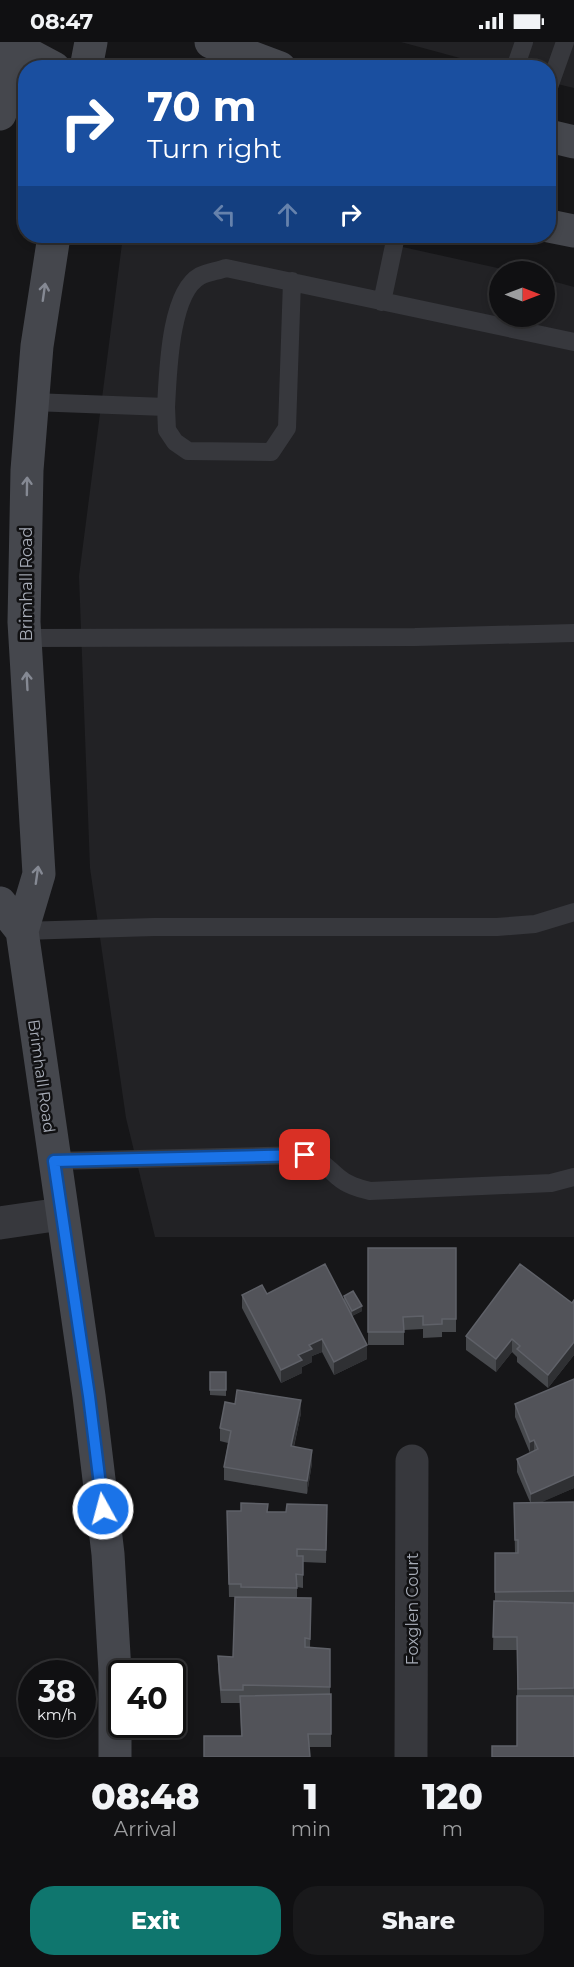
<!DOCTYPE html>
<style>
:root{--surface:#101012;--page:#19191b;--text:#f1f3f6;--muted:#9c9d9f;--line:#303032;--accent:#0f766e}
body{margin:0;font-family:Montserrat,sans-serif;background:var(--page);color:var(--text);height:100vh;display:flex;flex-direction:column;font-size:22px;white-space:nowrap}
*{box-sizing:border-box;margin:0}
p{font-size:20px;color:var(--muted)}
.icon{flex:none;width:33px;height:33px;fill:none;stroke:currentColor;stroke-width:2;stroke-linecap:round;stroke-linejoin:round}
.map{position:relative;height:1715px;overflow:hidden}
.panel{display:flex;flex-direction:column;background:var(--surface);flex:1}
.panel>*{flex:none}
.top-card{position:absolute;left:18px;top:18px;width:538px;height:183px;border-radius:24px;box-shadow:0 3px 9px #0003,0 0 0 2px var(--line);background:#1a4fa0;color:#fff;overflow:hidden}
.needle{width:39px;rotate:90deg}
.fabs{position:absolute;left:489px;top:219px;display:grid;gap:12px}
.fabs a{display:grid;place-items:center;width:66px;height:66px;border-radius:50%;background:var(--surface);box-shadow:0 3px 9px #0003,0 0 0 2px var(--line);font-size:30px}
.speed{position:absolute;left:18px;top:1618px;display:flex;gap:12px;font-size:30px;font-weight:700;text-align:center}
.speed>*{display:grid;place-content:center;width:78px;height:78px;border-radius:50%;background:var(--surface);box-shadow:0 3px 9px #0003,0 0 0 2px var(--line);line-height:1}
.speed small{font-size:15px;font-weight:400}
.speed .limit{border:3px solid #111;border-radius:9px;background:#fff;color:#111}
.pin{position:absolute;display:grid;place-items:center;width:51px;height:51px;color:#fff;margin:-26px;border-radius:12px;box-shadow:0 3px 9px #0006}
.me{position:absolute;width:66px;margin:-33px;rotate:353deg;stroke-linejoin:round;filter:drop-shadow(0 0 4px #0008)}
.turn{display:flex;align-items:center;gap:21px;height:126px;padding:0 30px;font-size:27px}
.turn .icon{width:78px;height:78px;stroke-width:2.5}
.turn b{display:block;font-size:42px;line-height:51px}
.lanes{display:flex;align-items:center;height:57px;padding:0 30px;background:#0003;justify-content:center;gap:30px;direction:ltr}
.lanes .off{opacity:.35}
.eta{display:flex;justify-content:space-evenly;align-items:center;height:102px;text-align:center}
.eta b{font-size:36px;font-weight:800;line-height:42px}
.cta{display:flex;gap:12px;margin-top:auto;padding:12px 30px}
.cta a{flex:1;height:69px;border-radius:24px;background:var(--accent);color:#fff;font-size:24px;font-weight:800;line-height:69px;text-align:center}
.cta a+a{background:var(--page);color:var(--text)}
.status{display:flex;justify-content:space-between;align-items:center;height:42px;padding:0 30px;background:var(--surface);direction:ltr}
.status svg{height:16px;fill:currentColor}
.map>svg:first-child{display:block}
</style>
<div class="status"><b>08:47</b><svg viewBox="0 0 49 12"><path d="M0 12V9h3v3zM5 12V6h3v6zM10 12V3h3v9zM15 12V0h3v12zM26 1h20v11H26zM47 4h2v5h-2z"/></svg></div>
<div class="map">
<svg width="574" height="1715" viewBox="0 0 574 1715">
<rect width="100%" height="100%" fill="#161618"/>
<!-- built -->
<path fill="#222225" d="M 401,0 L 574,0 L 574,46 L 549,40 L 549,26 L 493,25 Z
M 123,194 L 353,194 L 511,229 L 500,230 L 500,274 L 544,274 L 545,237 L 574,245 L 574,1195 L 155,1195 L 126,1076 L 90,826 L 79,534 Z"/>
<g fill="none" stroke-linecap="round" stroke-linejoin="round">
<!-- lane -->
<path stroke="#37383d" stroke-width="18" d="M 515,26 L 524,0
M 549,45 L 565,0
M 382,260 L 396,194
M 32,360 L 166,365 C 168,334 169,251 200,234 C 207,230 218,229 226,226 L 574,300
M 166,365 L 167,388 L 175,400 L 188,409 L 271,410 L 287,386 L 292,239
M 24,596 L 415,595 L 574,591
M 22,889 L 154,885 L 497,885 L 535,882 L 574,870
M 54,1119 L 305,1113 C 321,1117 326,1125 338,1135 C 347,1143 358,1146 370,1149 L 551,1141 L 574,1135"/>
<!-- street -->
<path stroke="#37383d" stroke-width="33" d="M 0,1181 L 61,1172
M 411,1715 L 412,1419"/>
<!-- secondary -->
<path stroke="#45474d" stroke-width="33" d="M 5,0 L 54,26
M 211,0 L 280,26
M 86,26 L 91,0
M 0,72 L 15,0
M 549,94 L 574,100
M 549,184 L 574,189
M 54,194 L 37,304 L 27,428 L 24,580 L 39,832 L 22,889 L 89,1354 L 108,1512 L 115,1630 L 115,1715
M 0,861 L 22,889"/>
</g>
<!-- wall -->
<path fill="#47494d" d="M 368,1206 L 456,1206 L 456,1290 L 442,1290 L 442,1295 L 423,1296 L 423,1287 L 404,1288 L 404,1303 L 368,1303 Z
M 267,1252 L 367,1317 L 334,1333 L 322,1310 L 312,1314 L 312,1320 L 302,1325 L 302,1331 L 281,1341 L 242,1266 L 242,1253 Z
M 344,1254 L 362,1269 L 352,1274 L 344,1259 Z
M 574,1258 L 574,1313 L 548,1346 L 517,1320 L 517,1315 L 512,1310 L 496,1330 L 466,1308 L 466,1294 L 572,1261 Z
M 210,1330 L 226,1330 L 226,1354 L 210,1353 Z
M 574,1337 L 574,1446 L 541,1460 L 574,1460 L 574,1715 L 517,1704 L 517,1608 L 493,1608 L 494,1559 L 495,1559 L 495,1511 L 515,1511 L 514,1461 L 530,1460 L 517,1430 L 517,1417 L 530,1411 L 515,1375 L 515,1362 Z
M 235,1362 L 301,1371 L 294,1405 L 312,1421 L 307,1452 L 224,1438 L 224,1425 L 228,1401 L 220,1399 L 220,1386 Z
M 327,1463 L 326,1521 L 303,1520 L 303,1546 L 297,1545 L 297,1556 L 311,1556 L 310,1606 L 330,1607 L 330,1652 L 331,1652 L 331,1705 L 309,1705 L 241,1694 L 240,1661 L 221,1661 L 218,1627 L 218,1614 L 233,1615 L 241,1555 L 229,1555 L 227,1469 L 286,1470 Z"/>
<!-- shaded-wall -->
<path fill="#2f3033" d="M 362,1264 L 362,1269 L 352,1274 L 352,1269 Z
M 322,1297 L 322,1310 L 312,1314 L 312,1320 L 302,1325 L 302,1331 L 281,1341 L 281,1328 L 298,1313 L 309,1303 Z
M 512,1297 L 512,1310 L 496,1330 L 496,1317 Z
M 574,1300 L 574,1313 L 548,1346 L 548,1333 Z
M 367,1303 L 367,1317 L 334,1333 L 334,1320 Z
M 301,1358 L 301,1371 L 291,1417 L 291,1404 Z
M 534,1398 L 534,1411 L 530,1413 L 530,1400 Z
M 312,1408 L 312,1421 L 307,1452 L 307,1439 Z
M 574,1433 L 574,1446 L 531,1465 L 531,1452 Z"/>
<!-- building -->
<path fill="#525359" stroke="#5f6168" stroke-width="1.5" d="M 368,1206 L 456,1206 L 456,1277 L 442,1277 L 442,1282 L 423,1283 L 423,1274 L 403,1275 L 404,1290 L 368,1290 Z
M 325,1222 L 367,1303 L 334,1320 L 322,1297 L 309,1303 L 312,1307 L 298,1313 L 302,1318 L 281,1328 L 242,1253 L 262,1243 L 267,1252 Z
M 520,1222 L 572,1261 L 574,1258 L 574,1300 L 548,1333 L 517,1307 L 520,1304 L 512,1297 L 496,1317 L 466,1294 Z
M 353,1249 L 362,1264 L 352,1269 L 344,1254 Z
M 210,1330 L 226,1330 L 226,1348 L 210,1348 Z
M 574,1337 L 574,1433 L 531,1452 L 517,1417 L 538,1407 L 534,1398 L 530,1400 L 515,1362 Z
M 237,1348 L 301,1358 L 291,1404 L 312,1408 L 307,1439 L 224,1425 L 231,1389 L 220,1386 L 225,1360 L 235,1362 Z
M 574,1460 L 574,1549 L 495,1550 L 495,1511 L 518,1511 L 518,1498 L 515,1498 L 514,1461 Z
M 241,1461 L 268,1462 L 267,1470 L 286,1470 L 287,1462 L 327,1463 L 326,1508 L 297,1507 L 297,1514 L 303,1514 L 303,1533 L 296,1532 L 297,1546 L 241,1545 L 241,1542 L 229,1542 L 227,1469 L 241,1469 Z
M 235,1555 L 311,1556 L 310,1597 L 305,1596 L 305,1605 L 330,1607 L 330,1645 L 243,1643 L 243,1648 L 221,1648 L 218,1614 L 233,1615 Z
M 494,1559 L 574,1561 L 574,1646 L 518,1647 L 517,1595 L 493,1595 Z
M 331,1652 L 331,1692 L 308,1692 L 310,1715 L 204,1715 L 204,1694 L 242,1694 L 240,1654 Z
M 517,1654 L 574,1654 L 574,1715 L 492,1715 L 492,1704 L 517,1704 Z"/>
<!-- one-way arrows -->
<defs><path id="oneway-shaft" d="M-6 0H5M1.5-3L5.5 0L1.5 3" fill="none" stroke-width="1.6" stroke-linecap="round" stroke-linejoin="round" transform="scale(1.5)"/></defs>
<g stroke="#858993">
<use href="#oneway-shaft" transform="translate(44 250) rotate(-82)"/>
<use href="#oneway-shaft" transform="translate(27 444) rotate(-89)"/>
<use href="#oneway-shaft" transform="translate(27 639) rotate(-93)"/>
<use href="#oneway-shaft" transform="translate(37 833) rotate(-82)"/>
</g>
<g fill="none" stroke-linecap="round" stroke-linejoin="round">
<!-- route casing -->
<g stroke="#114b97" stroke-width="15">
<path id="route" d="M 103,1467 L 89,1354 L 54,1119 L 305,1113"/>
</g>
<!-- route -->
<use href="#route" stroke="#1a73e8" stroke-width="10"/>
</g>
<g text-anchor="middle" stroke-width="5" stroke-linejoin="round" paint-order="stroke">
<!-- street labels -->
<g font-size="16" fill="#a8adb8" stroke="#111113">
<text transform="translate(26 542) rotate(-90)" y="6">Brimhall Road</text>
<text transform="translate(42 1034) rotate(82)" y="6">Brimhall Road</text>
<text transform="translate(412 1567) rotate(-90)" y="6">Foxglen Court</text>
</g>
</g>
</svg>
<div class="fabs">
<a><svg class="needle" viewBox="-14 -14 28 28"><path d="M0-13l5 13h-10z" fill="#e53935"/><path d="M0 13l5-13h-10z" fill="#9c9d9f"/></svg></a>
</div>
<div class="speed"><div>38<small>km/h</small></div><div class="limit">40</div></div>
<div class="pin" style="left:305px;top:1113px;background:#d93025"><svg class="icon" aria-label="arrive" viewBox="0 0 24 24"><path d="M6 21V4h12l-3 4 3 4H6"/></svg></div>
<svg class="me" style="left:103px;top:1467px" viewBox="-20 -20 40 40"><circle r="17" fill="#1a73e8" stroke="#fff" stroke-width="3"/><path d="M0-11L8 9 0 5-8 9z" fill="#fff"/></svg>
<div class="top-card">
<div class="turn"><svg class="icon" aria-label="right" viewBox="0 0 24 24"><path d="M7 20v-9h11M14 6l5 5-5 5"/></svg><div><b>70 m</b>Turn right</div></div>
<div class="lanes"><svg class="icon off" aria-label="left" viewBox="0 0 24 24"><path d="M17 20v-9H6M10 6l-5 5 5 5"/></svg><svg class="icon off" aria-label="ahead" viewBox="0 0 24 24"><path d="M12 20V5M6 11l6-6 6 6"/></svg><svg class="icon" aria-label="right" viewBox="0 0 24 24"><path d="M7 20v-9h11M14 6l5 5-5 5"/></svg></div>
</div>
</div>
<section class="panel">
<div class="eta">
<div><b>08:48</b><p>Arrival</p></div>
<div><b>1</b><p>min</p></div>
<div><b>120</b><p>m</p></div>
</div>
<div class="cta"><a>Exit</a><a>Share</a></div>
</section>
